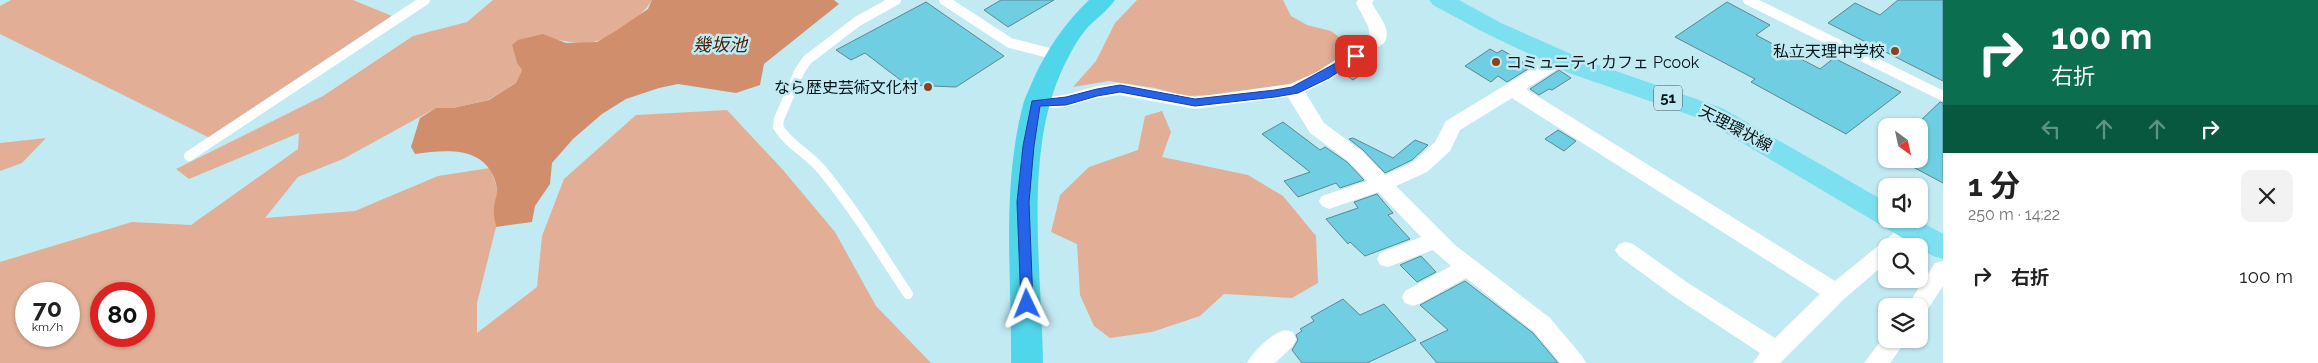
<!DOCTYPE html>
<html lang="ja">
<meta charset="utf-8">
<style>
:root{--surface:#fff;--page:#f2f2f2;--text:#222;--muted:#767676}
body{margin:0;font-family:Raleway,"Noto Sans JP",sans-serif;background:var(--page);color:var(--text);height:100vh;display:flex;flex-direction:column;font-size:19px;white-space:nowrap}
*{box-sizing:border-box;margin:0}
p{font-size:16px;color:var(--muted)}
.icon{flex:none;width:28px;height:28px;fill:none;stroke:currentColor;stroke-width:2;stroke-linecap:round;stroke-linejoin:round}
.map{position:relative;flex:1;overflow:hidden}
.drawer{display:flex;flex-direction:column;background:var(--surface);width:375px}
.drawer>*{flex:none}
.hud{background:#0b6e4f;color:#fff;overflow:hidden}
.needle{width:32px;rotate:147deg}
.controls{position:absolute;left:1878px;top:118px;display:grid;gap:10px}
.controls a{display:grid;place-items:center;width:50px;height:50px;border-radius:10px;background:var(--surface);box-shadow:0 1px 4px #0004;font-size:25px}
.speed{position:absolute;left:15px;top:282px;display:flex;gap:10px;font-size:25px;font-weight:700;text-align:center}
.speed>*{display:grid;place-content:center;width:65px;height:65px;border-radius:50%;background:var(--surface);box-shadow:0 1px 4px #0004;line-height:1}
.speed small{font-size:12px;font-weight:400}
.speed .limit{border:8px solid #d22;background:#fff;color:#111}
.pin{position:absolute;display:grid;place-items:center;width:42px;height:42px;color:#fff;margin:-21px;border-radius:10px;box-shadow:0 2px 8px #0006}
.me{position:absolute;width:55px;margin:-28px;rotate:358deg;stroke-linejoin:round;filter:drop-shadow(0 0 4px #0008)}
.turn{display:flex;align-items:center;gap:18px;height:105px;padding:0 25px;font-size:22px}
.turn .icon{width:65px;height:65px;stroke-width:2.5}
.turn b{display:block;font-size:35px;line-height:42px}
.lanes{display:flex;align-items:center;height:48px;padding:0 25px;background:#0003;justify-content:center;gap:25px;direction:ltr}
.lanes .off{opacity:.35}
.round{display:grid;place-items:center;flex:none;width:52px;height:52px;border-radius:10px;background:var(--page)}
.summary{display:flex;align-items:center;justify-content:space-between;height:85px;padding:0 25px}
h1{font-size:30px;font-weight:700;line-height:38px}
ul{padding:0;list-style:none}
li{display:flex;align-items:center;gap:15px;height:75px;padding:0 25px}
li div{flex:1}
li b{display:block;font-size:19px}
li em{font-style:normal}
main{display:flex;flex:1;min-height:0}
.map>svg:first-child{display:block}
</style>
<main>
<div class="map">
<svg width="1943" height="363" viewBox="0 0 1943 363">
<rect width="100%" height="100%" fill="#c2eaf3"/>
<!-- green -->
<path fill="#e2ae95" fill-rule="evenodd" d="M 11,0 L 353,0 L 392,16 L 214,140 L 0,34 L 0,6 Z
M 493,0 L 652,0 C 645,14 613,37 597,41 C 585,45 570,42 559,40 C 545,38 526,44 512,45 L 517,63 L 522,70 L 516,83 L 488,100 L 453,108 L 436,108 L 343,159 L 298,177 L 265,218 L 355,211 L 438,176 L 490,168 L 498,191 L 494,213 L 496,227 L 477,303 L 477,333 L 537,287 L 542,236 L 564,179 L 636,115 L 727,110 L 783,170 L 835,232 L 876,306 L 931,363 L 0,363 L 0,262 L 132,222 L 191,225 L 298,149 L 299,133 L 189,179 L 176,169 L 323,96 L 413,36 L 467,22 ZM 26,294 L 69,294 L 69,336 L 26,336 ZM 101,294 L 144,294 L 144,336 L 101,336 Z
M 1137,0 L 1283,0 L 1291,16 L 1307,25 L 1331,31 L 1353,48 L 1300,83 L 1216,95 L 1185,96 L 1155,88 L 1109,81 L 1073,87 L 1096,61 L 1115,23 Z
M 1162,111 L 1171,132 L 1162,157 L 1248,175 L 1283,196 L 1316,236 L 1318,283 L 1292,298 L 1224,294 L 1200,316 L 1152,332 L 1110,338 L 1094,326 L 1080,295 L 1077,244 L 1051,232 L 1060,195 L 1089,167 L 1138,150 L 1145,116 Z
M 46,138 L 22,163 L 0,171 L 0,143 Z"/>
<!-- water -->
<path fill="#d18e6d" d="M 652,0 L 834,0 L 839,4 L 764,64 L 760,85 L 736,93 L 678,84 L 659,88 L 626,99 L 602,114 L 573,139 L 552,163 L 550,184 L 535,206 L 532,222 L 496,227 C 495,221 493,214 494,208 C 494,201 498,195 497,188 C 489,146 449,149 415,154 L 411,147 L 420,118 L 436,108 L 453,108 L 489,100 L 516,83 L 522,70 L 517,63 L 512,45 L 518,40 L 543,34 L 566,43 L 597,42 L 614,32 L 648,9 Z"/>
<!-- building -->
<path fill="#6fcee1" stroke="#61868e" d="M 1001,0 L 1054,0 L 1008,27 L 984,10 Z
M 1898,0 L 1943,0 L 1943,81 L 1828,23 L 1855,3 L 1880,15 Z
M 926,2 L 1004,56 L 956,87 L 907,85 L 865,53 L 851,60 L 836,50 Z
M 1727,2 L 1770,25 L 1756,35 L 1820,69 L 1834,58 L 1901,92 L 1846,134 L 1751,82 L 1755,79 L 1675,37 Z
M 1490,49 L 1497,53 L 1502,50 L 1531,67 L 1507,82 L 1498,76 L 1491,82 L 1465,66 Z
M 1363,60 L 1374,66 L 1353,80 L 1343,73 Z
M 1559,70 L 1571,78 L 1552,90 L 1549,89 L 1539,95 L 1530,89 Z
M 1940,102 L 1943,103 L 1943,183 L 1898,159 L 1919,159 L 1919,122 Z
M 1283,122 L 1320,150 L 1325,147 L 1347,162 L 1364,180 L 1340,188 L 1336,183 L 1298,197 L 1284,181 L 1310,172 L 1262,134 Z
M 1558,130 L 1576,141 L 1564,151 L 1545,139 Z
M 1353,138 L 1393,158 L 1415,140 L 1428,145 L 1412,160 L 1385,173 L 1363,150 L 1349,139 Z
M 1377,194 L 1393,213 L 1388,215 L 1410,239 L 1365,256 L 1350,242 L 1348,244 L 1326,219 L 1358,208 L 1354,202 Z
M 1421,256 L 1436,272 L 1417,282 L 1400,265 Z
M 1465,281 L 1533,333 L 1558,363 L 1437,363 L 1420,343 L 1448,330 L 1420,305 Z
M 1343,299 L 1360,315 L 1384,304 L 1416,340 L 1367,363 L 1302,363 L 1292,350 L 1298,340 L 1296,335 L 1302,331 L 1300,329 L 1314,321 L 1311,317 Z"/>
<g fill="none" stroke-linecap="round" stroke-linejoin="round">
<!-- service -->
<path stroke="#fff" stroke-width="10" d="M 896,0 L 858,21 L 807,60 L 799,72 L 779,119 L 778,127 C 789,145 809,154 822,170 C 854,209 880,252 908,294
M 944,0 L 1010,43 L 1057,55
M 1748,0 L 1943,96
M 189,156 L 425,0"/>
<!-- minor -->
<path fill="#fff" fill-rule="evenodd" d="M 1358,0 L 1374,0 L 1372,3 C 1378,16 1393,29 1384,43 L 1331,79 L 1305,92 L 1324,123 L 1362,151 L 1385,175 L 1413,162 L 1435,142 L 1446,121 L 1555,55 L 1561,53 L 1567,55 L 1570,59 L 1567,63 L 1526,89 L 1835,281 L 1905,224 L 1912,222 L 1919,224 L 1922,230 C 1914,246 1902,246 1886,246 L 1886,263 L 1844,299 L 1780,363 L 1753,363 L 1760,353 L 1672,295 L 1619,256 L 1615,250 L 1619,244 L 1626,242 L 1633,244 L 1688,283 L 1775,338 L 1820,294 L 1512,98 L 1460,130 L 1450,151 L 1427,172 L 1396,186 L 1455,245 L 1550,318 L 1582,356 L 1586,363 L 1560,363 L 1534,332 L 1466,278 L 1421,303 L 1413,306 L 1405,303 L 1402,297 L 1405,291 L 1451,266 L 1433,250 L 1388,267 L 1380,265 L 1377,259 L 1380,253 L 1421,237 L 1378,192 L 1329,209 L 1322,206 L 1319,201 L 1322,196 L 1367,181 L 1348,161 L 1310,133 L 1288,97 L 1195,109 L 1120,95 L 1097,98 L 1065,107 L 1036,109 L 1029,107 L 1027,103 L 1029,99 L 1065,95 L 1097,86 L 1120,83 L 1195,97 L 1290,84 L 1319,71 L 1370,36 L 1368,26 L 1356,3 Z
M 1943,261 L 1943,286 L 1926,312 L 1919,315 L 1919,306 L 1907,306 L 1935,263 Z
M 1285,330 L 1293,332 L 1296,339 L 1293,346 L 1275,363 L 1247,363 C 1254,350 1271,334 1285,330 Z
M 1886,334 L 1886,339 L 1907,339 L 1890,363 L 1864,363 Z"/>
<!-- primary -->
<path fill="#7ce0f0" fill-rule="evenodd" d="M 1429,0 L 1459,0 L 1501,23 L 1587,61 L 1722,108 L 1886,202 L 1886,219 L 1916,219 L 1943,234 L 1943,259 L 1933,256 L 1704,120 L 1569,73 L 1485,33 L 1433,5 Z"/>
<!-- trunk -->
<path fill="#50d6eb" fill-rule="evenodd" d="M 1089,0 L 1115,0 C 1107,11 1097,18 1088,27 C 1081,35 1074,46 1069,56 C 1021,143 1042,266 1043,363 L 1011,363 C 1012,277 1001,189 1023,105 C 1025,97 1030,88 1033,80 C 1047,49 1065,23 1089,0 Z"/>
</g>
<!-- route -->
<path fill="#2563eb" stroke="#184099" d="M 1356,52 L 1361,56 L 1360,58 L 1329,78 L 1298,93 L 1275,97 L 1195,106 L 1120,92 L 1097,96 L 1066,105 L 1040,106 L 1034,146 L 1029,202 L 1033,304 L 1032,307 L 1023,307 L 1021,304 L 1017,202 L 1023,146 L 1032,101 L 1066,97 L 1097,89 L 1120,85 L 1195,99 L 1275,90 L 1292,87 Z"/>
<!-- markers -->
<g fill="#8a441d" stroke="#c2eaf3" stroke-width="2">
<circle cx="1895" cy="51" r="5"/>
<circle cx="1496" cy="62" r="5"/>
<circle cx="928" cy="87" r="5"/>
</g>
<g text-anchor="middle" stroke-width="5" stroke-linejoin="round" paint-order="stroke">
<!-- shield labels -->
<rect fill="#c2eaf3" stroke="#3e5459" stroke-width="1" x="1654" y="85.5" width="28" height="25" rx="4"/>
<g font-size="15" font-weight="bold" fill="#061417">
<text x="1668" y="103">51</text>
</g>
<!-- poi labels -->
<g font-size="16" fill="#061417" stroke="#c2eaf3" text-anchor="end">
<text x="1885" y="57">私立天理中学校</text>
<text x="1506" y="68" text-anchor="start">コミュニティカフェ Pcook</text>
<text x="918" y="93">なら歴史芸術文化村</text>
</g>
<!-- street labels -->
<g font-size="16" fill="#061417" stroke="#c2eaf3">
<text transform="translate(1736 128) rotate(28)" y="6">天理環状線</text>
</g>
<!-- water labels -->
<g font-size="18" font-style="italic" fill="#491e05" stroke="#c2eaf3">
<text x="720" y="51">幾坂池</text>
</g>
</g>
</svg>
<div class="controls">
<a><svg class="needle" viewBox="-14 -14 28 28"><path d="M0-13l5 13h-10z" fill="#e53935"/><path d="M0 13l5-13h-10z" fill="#767676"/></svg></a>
<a><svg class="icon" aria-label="sound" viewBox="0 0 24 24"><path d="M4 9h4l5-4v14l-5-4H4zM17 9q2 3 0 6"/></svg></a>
<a><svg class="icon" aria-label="search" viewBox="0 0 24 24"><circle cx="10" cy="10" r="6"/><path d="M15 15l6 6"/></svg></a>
<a><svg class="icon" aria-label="layers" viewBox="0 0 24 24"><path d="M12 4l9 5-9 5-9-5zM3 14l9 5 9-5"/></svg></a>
</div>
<div class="speed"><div>70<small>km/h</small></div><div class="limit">80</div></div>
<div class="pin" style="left:1356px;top:56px;background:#d93025"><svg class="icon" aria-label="arrive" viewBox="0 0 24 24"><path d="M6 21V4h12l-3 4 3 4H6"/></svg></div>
<svg class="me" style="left:1027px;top:304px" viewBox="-20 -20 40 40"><path d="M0-17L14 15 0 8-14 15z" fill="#2563eb" stroke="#fff" stroke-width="4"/></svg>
</div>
<section class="drawer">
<div class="hud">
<div class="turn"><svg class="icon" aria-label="right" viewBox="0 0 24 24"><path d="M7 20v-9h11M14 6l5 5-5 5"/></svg><div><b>100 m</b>右折</div></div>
<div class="lanes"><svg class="icon off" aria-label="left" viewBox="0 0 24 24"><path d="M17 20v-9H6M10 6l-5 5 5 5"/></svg><svg class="icon off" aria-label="ahead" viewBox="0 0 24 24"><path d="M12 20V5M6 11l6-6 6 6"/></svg><svg class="icon off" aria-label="ahead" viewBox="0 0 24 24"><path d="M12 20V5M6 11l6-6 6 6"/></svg><svg class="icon" aria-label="right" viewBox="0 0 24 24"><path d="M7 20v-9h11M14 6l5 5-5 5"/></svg></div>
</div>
<div class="summary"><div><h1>1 分</h1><p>250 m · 14:22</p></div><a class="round"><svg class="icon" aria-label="close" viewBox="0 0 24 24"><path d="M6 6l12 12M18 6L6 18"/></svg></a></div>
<ul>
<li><svg class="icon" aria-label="right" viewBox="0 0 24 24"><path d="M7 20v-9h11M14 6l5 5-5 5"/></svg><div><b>右折</b></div><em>100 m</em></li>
</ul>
</section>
</main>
